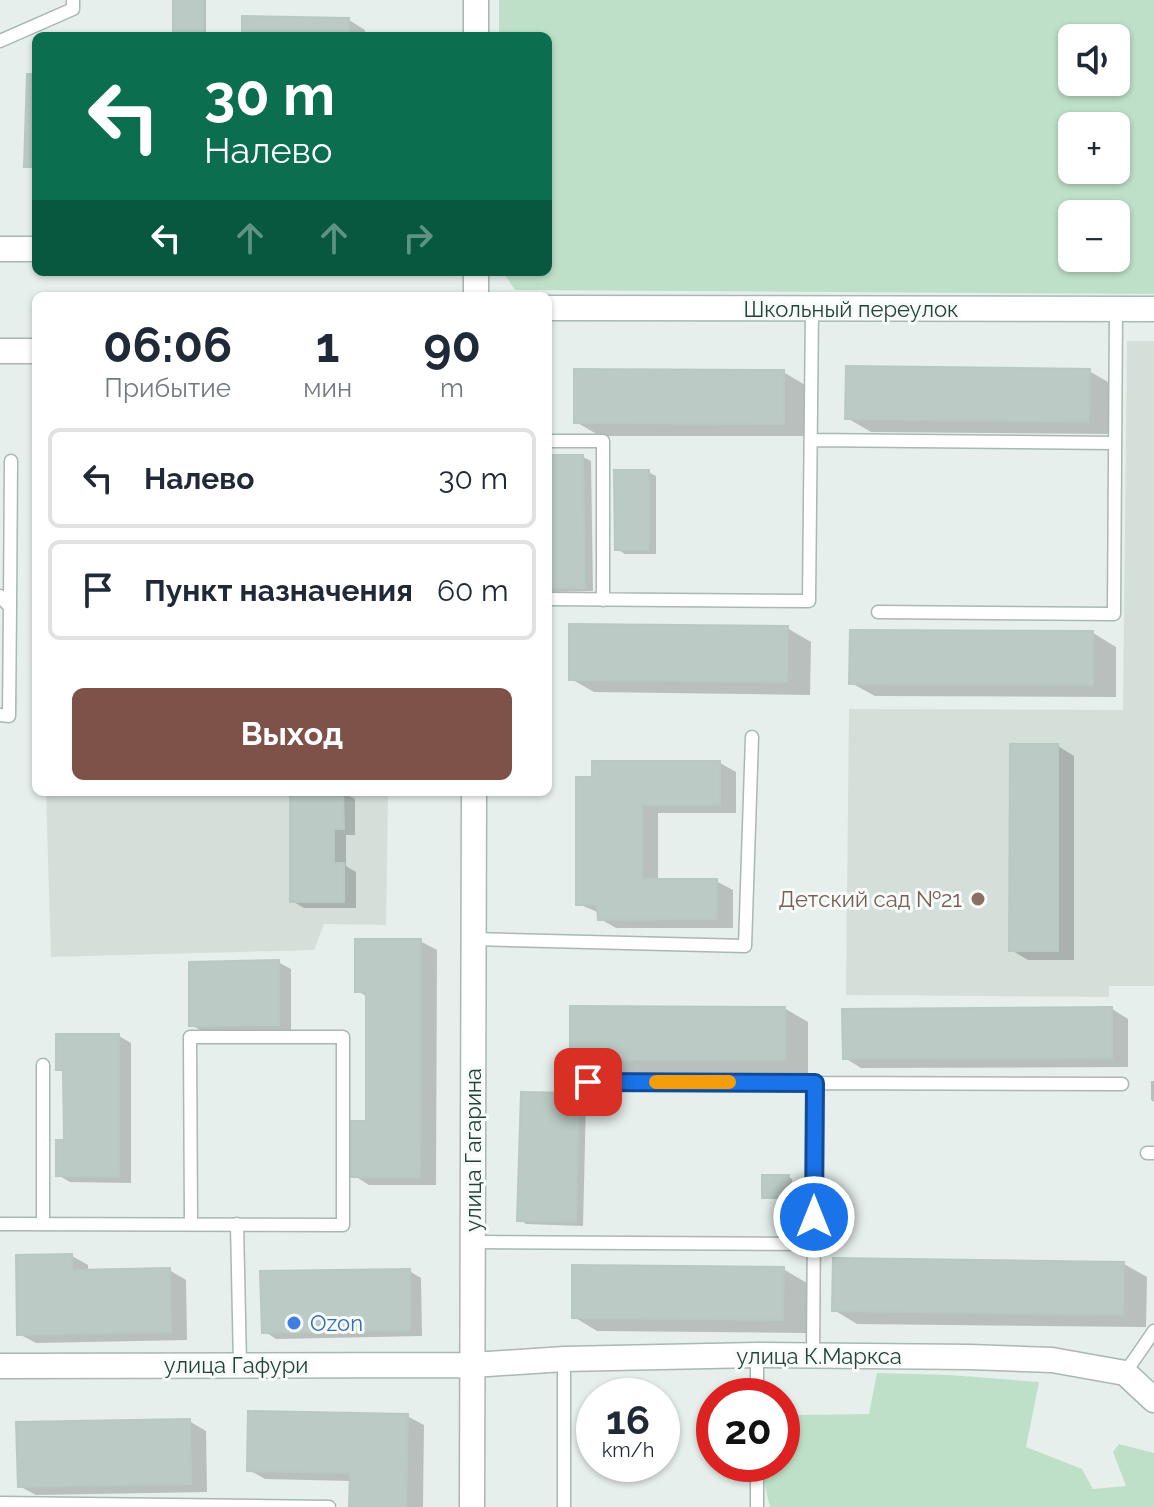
<!DOCTYPE html>
<html lang="ru">
<meta charset="utf-8">
<style>
:root{--surface:#fff;--page:#f2f2f3;--text:#1f2937;--muted:#747a83;--line:#e0e1e3;--accent:#7f5249}
body{margin:0;font-family:Raleway,sans-serif;background:var(--page);color:var(--text);height:100vh;display:flex;flex-direction:column;font-size:30px;white-space:nowrap}
*{box-sizing:border-box;margin:0}
p{font-size:26px;color:var(--muted)}
.icon{flex:none;width:44px;height:44px;fill:none;stroke:currentColor;stroke-width:2;stroke-linecap:round;stroke-linejoin:round}
.map{position:relative;flex:1;overflow:hidden}
.panel{position:absolute;left:32px;top:292px;width:520px;height:504px;display:flex;flex-direction:column;background:var(--surface);border-radius:12px;box-shadow:0 2px 6px #0004}
.panel>*{flex:none}
.guide{position:absolute;left:32px;top:32px;width:520px;height:244px;border-radius:12px;box-shadow:0 2px 6px #0004;background:#0b6e4f;color:#fff;overflow:hidden}
.buttons{position:absolute;left:1058px;top:24px;display:grid;gap:16px}
.buttons a{display:grid;place-items:center;width:72px;height:72px;border-radius:12px;background:var(--surface);box-shadow:0 2px 6px #0004;font-size:40px}
.speed{position:absolute;left:576px;top:1378px;display:flex;gap:16px;font-size:40px;font-weight:700;text-align:center}
.speed>*{display:grid;place-content:center;width:104px;height:104px;border-radius:50%;background:var(--surface);box-shadow:0 2px 6px #0004;line-height:1}
.speed small{font-size:20px;font-weight:400}
.speed .limit{border:12px solid #d22;background:#fff;color:#111}
.pin{position:absolute;display:grid;place-items:center;width:68px;height:68px;color:#fff;margin:-34px;border-radius:16px;box-shadow:0 4px 12px #0006}
.me{position:absolute;width:88px;margin:-44px;rotate:0deg;stroke-linejoin:round;filter:drop-shadow(0 0 6px #0008)}
.turn{display:flex;align-items:center;gap:28px;height:168px;padding:0 40px;font-size:36px}
.turn .icon{width:104px;height:104px;stroke-width:2.5}
.turn b{display:block;font-size:56px;line-height:68px}
.lanes{display:flex;align-items:center;height:76px;padding:0 40px;background:#0003;justify-content:center;gap:40px;direction:ltr}
.lanes .off{opacity:.35}
.eta{display:flex;justify-content:space-evenly;align-items:center;height:136px;text-align:center}
.eta b{font-size:48px;font-weight:700;line-height:56px}
.primary-button{display:flex;gap:16px;margin-top:auto;padding:16px 40px}
.primary-button a{flex:1;height:92px;border-radius:12px;background:var(--accent);color:#fff;font-size:32px;font-weight:700;line-height:92px;text-align:center}
ul{padding:0;list-style:none}
li{display:flex;align-items:center;gap:24px;height:100px;margin:0 16px 12px;padding:0 24px;border:4px solid var(--line);border-radius:12px}
li div{flex:1}
li b{display:block;font-size:30px}
li em{font-style:normal}
.map>svg:first-child{display:block}
</style>
<div class="map">
<svg width="1154" height="1507" viewBox="0 0 1154 1507">
<rect width="100%" height="100%" fill="#e6efeb"/>
<!-- built -->
<path fill="#d4dfda" d="M 1127,341 L 1154,341 L 1154,986 L 1109,986 L 1109,997 L 846,995 L 849,709 L 1123,710 Z
M 46,792 L 388,792 L 386,925 L 324,924 L 314,950 L 51,957 Z"/>
<!-- green -->
<path fill="#bfe0c8" fill-rule="evenodd" d="M 499,0 L 1154,0 L 1154,294 L 515,290 L 503,272 L 548,272 L 548,36 L 499,36 ZM 1072,38 L 1116,38 L 1116,82 L 1072,82 ZM 1072,126 L 1116,126 L 1116,170 L 1072,170 ZM 1072,214 L 1116,214 L 1116,258 L 1072,258 Z
M 877,1373 L 949,1375 L 1039,1382 L 1026,1447 L 1082,1469 L 1093,1489 L 1126,1486 L 1113,1452 L 1119,1444 L 1154,1453 L 1154,1507 L 770,1507 L 763,1478 L 754,1464 L 782,1464 L 782,1426 L 798,1415 L 869,1414 Z"/>
<!-- shadow -->
<path fill="#0003" d="M 175,0 L 206,0 L 206,36 L 175,36 Z
M 349,20 L 365,30 L 365,36 L 244,36 Z
M 1089,371 L 1113,385 L 1112,434 L 871,432 L 847,418 Z
M 783,372 L 807,386 L 807,436 L 600,436 L 576,422 Z
M 548,457 L 583,457 L 591,461 L 593,591 L 548,592 Z
M 648,472 L 656,476 L 656,554 L 625,554 L 617,549 Z
M 787,628 L 811,642 L 810,695 L 594,692 L 571,679 Z
M 1093,633 L 1116,647 L 1116,697 L 875,696 L 851,683 Z
M 1058,746 L 1074,756 L 1074,960 L 1028,960 L 1011,950 Z
M 720,763 L 736,772 L 736,813 L 658,813 L 658,881 L 716,881 L 733,890 L 733,928 L 616,928 L 600,919 L 600,913 L 578,904 L 578,779 Z
M 343,792 L 355,799 L 355,835 L 346,835 L 346,866 L 356,872 L 356,908 L 304,908 L 292,901 Z
M 420,941 L 437,950 L 436,1185 L 369,1185 L 353,1175 L 368,1123 L 368,997 L 357,991 Z
M 278,962 L 291,969 L 291,1031 L 204,1032 L 191,1025 Z
M 784,1008 L 808,1022 L 808,1073 L 596,1072 L 572,1059 Z
M 1112,1009 L 1128,1019 L 1128,1067 L 861,1068 L 845,1058 Z
M 119,1036 L 131,1043 L 131,1183 L 70,1182 L 58,1175 L 66,1142 L 65,1073 L 58,1069 Z
M 1151,1081 L 1154,1081 L 1154,1102 L 1151,1100 Z
M 579,1095 L 586,1100 L 583,1226 L 526,1224 L 519,1219 Z
M 788,1177 L 792,1179 L 791,1199 L 764,1196 Z
M 72,1256 L 88,1265 L 88,1272 L 169,1270 L 186,1280 L 187,1340 L 36,1343 L 19,1334 Z
M 1124,1264 L 1147,1277 L 1146,1327 L 857,1324 L 834,1310 Z
M 783,1269 L 807,1283 L 806,1333 L 597,1331 L 574,1317 Z
M 409,1271 L 421,1278 L 422,1336 L 276,1339 L 264,1331 Z
M 407,1416 L 424,1425 L 423,1507 L 351,1507 L 352,1481 L 265,1479 L 249,1470 Z
M 189,1421 L 206,1431 L 207,1492 L 36,1495 L 19,1486 Z"/>
<!-- building -->
<path fill="#bbcac4" stroke="#b8c9c2" stroke-width="2" d="M 173,0 L 203,0 L 203,36 L 173,36 Z
M 242,16 L 349,18 L 349,36 L 242,36 Z
M 27,74 L 36,74 L 36,167 L 24,167 Z
M 846,366 L 1090,369 L 1089,422 L 845,419 Z
M 574,369 L 784,370 L 784,424 L 574,423 Z
M 548,455 L 583,455 L 585,588 L 548,588 Z
M 614,470 L 649,470 L 649,550 L 615,550 Z
M 569,624 L 788,626 L 787,682 L 569,680 Z
M 850,630 L 1093,631 L 1093,685 L 849,684 Z
M 1010,744 L 1058,744 L 1058,951 L 1009,951 Z
M 592,761 L 720,761 L 720,805 L 642,805 L 642,879 L 717,879 L 717,919 L 598,920 L 597,905 L 576,905 L 576,777 L 592,777 Z
M 290,792 L 343,792 L 344,829 L 334,829 L 334,863 L 344,863 L 344,902 L 290,902 Z
M 355,939 L 421,939 L 420,1177 L 351,1177 L 351,1121 L 366,1121 L 366,992 L 355,992 Z
M 279,960 L 279,1025 L 189,1026 L 189,962 Z
M 570,1006 L 785,1007 L 785,1060 L 570,1060 Z
M 1112,1007 L 1112,1058 L 843,1059 L 842,1009 Z
M 56,1034 L 119,1034 L 119,1177 L 56,1176 L 56,1140 L 64,1140 L 63,1070 L 56,1070 Z
M 521,1092 L 579,1093 L 576,1222 L 517,1221 Z
M 762,1175 L 789,1175 L 788,1198 L 762,1198 Z
M 72,1254 L 72,1270 L 170,1268 L 171,1332 L 17,1335 L 16,1255 Z
M 833,1258 L 1124,1262 L 1123,1315 L 832,1311 Z
M 572,1265 L 784,1267 L 783,1320 L 572,1318 Z
M 410,1269 L 410,1330 L 262,1333 L 260,1271 Z
M 248,1411 L 408,1414 L 406,1507 L 349,1507 L 350,1473 L 247,1471 Z
M 190,1419 L 191,1484 L 18,1487 L 16,1422 Z"/>
<g fill="none" stroke-linecap="round" stroke-linejoin="round">
<!-- lane casing -->
<g stroke="#a8b8b2" stroke-width="15">
<path id="lane" d="M 0,41 L 73,9 L 73,0
M 811,440 L 1115,443
M 548,441 L 603,441 L 603,600
M 0,596 L 10,607 L 9,716 L 0,715
M 548,599 L 809,601 L 812,309
M 10,607 L 11,461
M 878,612 L 1114,614 L 1116,309
M 474,939 L 745,946 L 752,737
M 43,1065 L 43,1224
M 588,1082 L 815,1083
M 1147,1153 L 1154,1153
M 0,1224 L 343,1225 L 343,1037 L 190,1037 L 191,1224
M 237,1224 L 240,1365
M 473,1242 L 814,1244
M 813,1356 L 815,1083 L 1122,1084
M 564,1359 L 564,1507
M 1125,1373 L 1154,1331
M 757,1396 L 757,1355
M 0,1503 L 329,1507
M 757,1507 L 757,1464"/>
</g>
<!-- street casing -->
<g stroke="#a8b8b2" stroke-width="27">
<path id="street" d="M 476,36 L 476,0
M 0,249 L 36,249
M 476,296 L 476,272
M 548,308 L 1154,309
M 0,351 L 36,351
M 0,1366 L 473,1365 L 564,1359 L 757,1355 L 970,1357 L 1052,1360 L 1125,1373 L 1154,1400
M 472,1507 L 474,792"/>
</g>
<!-- lane -->
<use href="#lane" stroke="#fff" stroke-width="12"/>
<!-- street -->
<use href="#street" stroke="#fff" stroke-width="24"/>
</g>
<g fill="none" stroke-linecap="round" stroke-linejoin="round">
<!-- route casing -->
<g stroke="#114b97" stroke-width="20">
<path id="route" d="M 588,1082 L 815,1083 L 814,1217"/>
</g>
<!-- route -->
<use href="#route" stroke="#1a73e8" stroke-width="14"/>
<!-- slow -->
<path stroke="#f59e0b" stroke-width="14" d="M 656,1082 L 729,1082"/>
</g>
<!-- markers -->
<circle fill="#8d6e63" stroke="#f7fbf9" stroke-width="3" cx="978" cy="899" r="8"/>
<circle fill="#3f7fe0" stroke="#f7fbf9" stroke-width="3" cx="294" cy="1323" r="8"/>
<g text-anchor="middle" stroke-width="6" stroke-linejoin="round" paint-order="stroke">
<!-- street labels -->
<g font-size="22" fill="#24423a" stroke="#f7fbf9">
<text x="851" y="317">Школьный переулок</text>
<text transform="translate(473 1150) rotate(-90)" y="8">улица Гагарина</text>
<text x="819" y="1364">улица К.Маркса</text>
<text x="236" y="1373">улица Гафури</text>
</g>
<!-- education labels -->
<g font-size="22" fill="#785e54" stroke="#f7fbf9" text-anchor="end">
<text x="962" y="907">Детский cад №21</text>
</g>
<!-- shop labels -->
<g font-size="22" fill="#366cbe" stroke="#f7fbf9" text-anchor="start">
<text x="310" y="1331">Ozon</text>
</g>
</g>
</svg>
<div class="buttons">
<a><svg class="icon" aria-label="sound" viewBox="0 0 24 24"><path d="M4 9h4l5-4v14l-5-4H4zM17 9q2 3 0 6"/></svg></a>
<a>+</a>
<a>−</a>
</div>
<div class="speed"><div>16<small>km/h</small></div><div class="limit">20</div></div>
<div class="pin" style="left:588px;top:1082px;background:#d93025"><svg class="icon" aria-label="arrive" viewBox="0 0 24 24"><path d="M6 21V4h12l-3 4 3 4H6"/></svg></div>
<svg class="me" style="left:814px;top:1217px" viewBox="-20 -20 40 40"><circle r="17" fill="#1a73e8" stroke="#fff" stroke-width="3"/><path d="M0-11L8 9 0 5-8 9z" fill="#fff"/></svg>
<div class="guide">
<div class="turn"><svg class="icon" aria-label="left" viewBox="0 0 24 24"><path d="M17 20v-9H6M10 6l-5 5 5 5"/></svg><div><b>30 m</b>Налево</div></div>
<div class="lanes"><svg class="icon" aria-label="left" viewBox="0 0 24 24"><path d="M17 20v-9H6M10 6l-5 5 5 5"/></svg><svg class="icon off" aria-label="ahead" viewBox="0 0 24 24"><path d="M12 20V5M6 11l6-6 6 6"/></svg><svg class="icon off" aria-label="ahead" viewBox="0 0 24 24"><path d="M12 20V5M6 11l6-6 6 6"/></svg><svg class="icon off" aria-label="right" viewBox="0 0 24 24"><path d="M7 20v-9h11M14 6l5 5-5 5"/></svg></div>
</div>
<section class="panel">
<div class="eta">
<div><b>06:06</b><p>Прибытие</p></div>
<div><b>1</b><p>мин</p></div>
<div><b>90</b><p>m</p></div>
</div>
<ul>
<li><svg class="icon" aria-label="left" viewBox="0 0 24 24"><path d="M17 20v-9H6M10 6l-5 5 5 5"/></svg><div><b>Налево</b></div><em>30 m</em></li>
<li><svg class="icon" aria-label="arrive" viewBox="0 0 24 24"><path d="M6 21V4h12l-3 4 3 4H6"/></svg><div><b>Пункт назначения</b></div><em>60 m</em></li>
</ul>
<div class="primary-button"><a>Выход</a></div>
</section>
</div>
